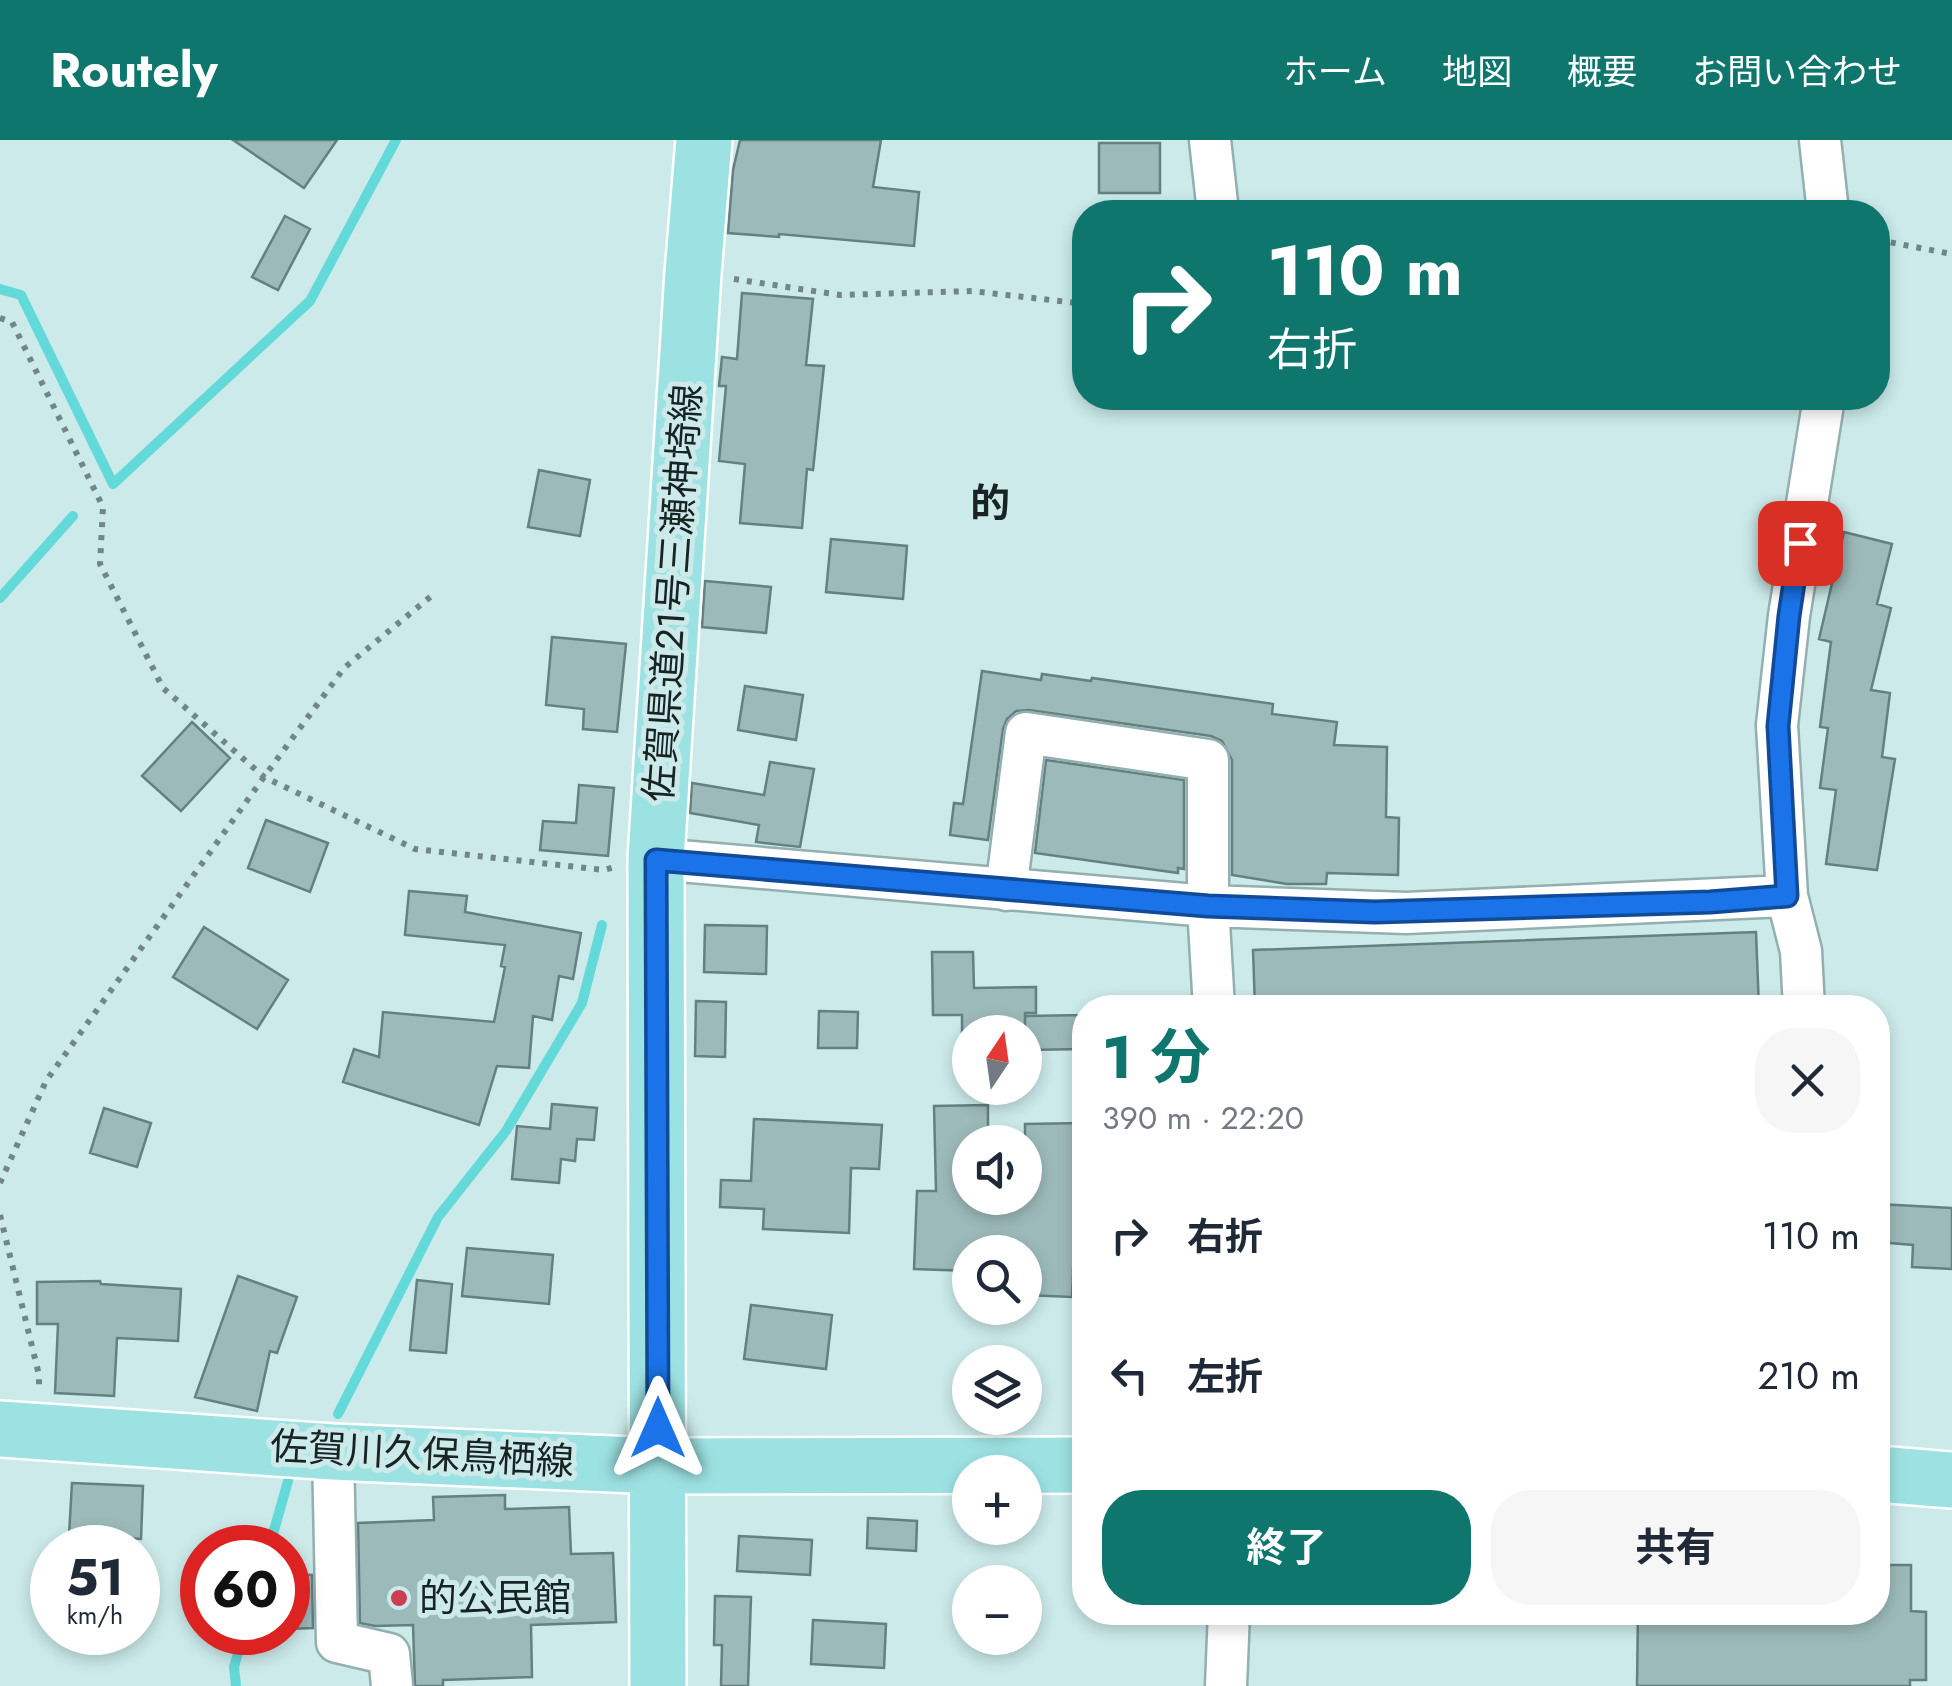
<!DOCTYPE html>
<html lang="ja">
<meta charset="utf-8">
<style>
:root{--surface:#fff;--page:#f6f6f7;--text:#1f2937;--muted:#747a83;--accent:#0f766e}
body{margin:0;font-family:Jost,"Noto Sans JP",sans-serif;background:var(--page);color:var(--text);height:100vh;display:flex;flex-direction:column;font-size:38px;white-space:nowrap}
*{box-sizing:border-box;margin:0}
p{font-size:32px;color:var(--muted)}
.icon{flex:none;width:55px;height:55px;fill:none;stroke:currentColor;stroke-width:2;stroke-linecap:round;stroke-linejoin:round}
.map{position:relative;flex:1;overflow:hidden}
.sheet{position:absolute;left:1072px;top:855px;width:818px;height:630px;display:flex;flex-direction:column;background:var(--surface);border-radius:40px;box-shadow:0 5px 15px #0003}
.sheet>*{flex:none}
.banner{position:absolute;left:1072px;top:60px;width:818px;height:210px;border-radius:40px;box-shadow:0 5px 15px #0003;background:#0f766e;color:#fff;overflow:hidden}
.needle{width:65px;rotate:13deg}
.controls{position:absolute;left:952px;top:875px;display:grid;gap:20px}
.controls a{display:grid;place-items:center;width:90px;height:90px;border-radius:50%;background:var(--surface);box-shadow:0 5px 15px #0003;font-size:50px}
.speed{position:absolute;left:30px;top:1385px;display:flex;gap:20px;font-size:50px;font-weight:700;text-align:center}
.speed>*{display:grid;place-content:center;width:130px;height:130px;border-radius:50%;background:var(--surface);box-shadow:0 5px 15px #0003;line-height:1}
.speed small{font-size:25px;font-weight:400}
.speed .limit{border:15px solid #d22;background:#fff;color:#111}
.pin{position:absolute;display:grid;place-items:center;width:85px;height:85px;color:#fff;margin:-42px;border-radius:20px;box-shadow:0 5px 15px #0006}
.me{position:absolute;width:110px;margin:-55px;rotate:0deg;stroke-linejoin:round;filter:drop-shadow(0 0 8px #0008)}
.turn{display:flex;align-items:center;gap:35px;height:210px;padding:0 30px;font-size:45px}
.turn .icon{width:130px;height:130px;stroke-width:2.5}
.turn b{display:block;font-size:70px;line-height:85px}
.round{display:grid;place-items:center;flex:none;width:105px;height:105px;border-radius:40px;background:var(--page)}
.headline{display:flex;align-items:center;justify-content:space-between;height:170px;padding:0 30px}
h1{font-size:60px;font-weight:700;line-height:75px;color:var(--accent)}
.action{display:flex;gap:20px;margin-top:auto;padding:20px 30px}
.action a{flex:1;height:115px;border-radius:40px;background:var(--accent);color:#fff;font-size:40px;font-weight:700;line-height:115px;text-align:center}
.action a+a{background:var(--page);color:var(--text)}
ul{padding:0;list-style:none}
li{display:flex;align-items:center;gap:30px;height:140px;padding:0 30px}
li div{flex:1}
li b{display:block;font-size:38px}
li em{font-style:normal}
header{display:flex;align-items:center;gap:60px;box-sizing:border-box;height:140px;padding:0 50px;background:var(--accent);color:#fff}
header strong{font-size:48px}
nav{display:flex;gap:55px;margin-inline-start:auto;font-size:35px}
.map>svg:first-child{display:block}
</style>
<header>
<strong>Routely</strong>
<nav><a>ホーム</a><a>地図</a><a>概要</a><a>お問い合わせ</a></nav>
</header>
<div class="map">
<svg width="1952" height="1546" viewBox="0 0 1952 1546">
<rect width="100%" height="100%" fill="#cceaea"/>
<g fill="none" stroke-linecap="round" stroke-linejoin="round">
<!-- stream -->
<path stroke="#63d9da" stroke-width="10" d="M 0,149 L 21,155 L 113,344 L 310,161 L 396,0
M 0,458 L 73,376
M 338,1274 L 438,1077 L 506,991 L 582,863 L 602,785
M 269,1408 L 288,1341
M 236,1546 L 234,1527 L 244,1492"/>
</g>
<!-- building -->
<path fill="#9dbaba" stroke="#658080" stroke-width="2.5" d="M 233,0 L 337,0 L 304,48 Z
M 740,0 L 881,0 L 873,47 L 919,52 L 914,106 L 779,94 L 779,97 L 728,93 L 733,30 Z
M 1099,3 L 1160,3 L 1160,53 L 1099,53 Z
M 285,76 L 310,89 L 278,150 L 252,137 Z
M 742,153 L 813,159 L 806,225 L 824,226 L 813,330 L 807,329 L 802,388 L 740,383 L 745,324 L 719,321 L 726,246 L 719,246 L 722,217 L 737,219 Z
M 539,330 L 590,340 L 580,396 L 528,387 Z
M 1844,392 L 1892,404 L 1877,464 L 1891,468 L 1871,550 L 1890,553 L 1882,617 L 1895,619 L 1877,730 L 1826,724 L 1836,650 L 1820,648 L 1828,588 L 1820,587 L 1831,502 L 1819,499 Z
M 831,399 L 907,406 L 903,459 L 826,452 Z
M 705,441 L 771,447 L 766,493 L 702,487 Z
M 552,497 L 626,504 L 617,592 L 583,589 L 584,569 L 546,565 Z
M 982,531 L 1041,540 L 1042,534 L 1091,541 L 1092,538 L 1273,564 L 1272,574 L 1337,582 L 1334,605 L 1387,607 L 1386,677 L 1399,678 L 1398,735 L 1327,733 L 1326,744 L 1287,744 L 1232,735 L 1232,620 L 1222,601 L 1211,596 L 1029,570 L 1016,571 L 1007,579 L 1003,589 L 988,700 L 950,695 L 954,663 L 963,664 Z
M 745,546 L 803,555 L 796,600 L 738,590 Z
M 192,582 L 230,618 L 181,671 L 142,636 Z
M 1046,620 L 1184,640 L 1184,729 L 1178,728 L 1178,733 L 1035,713 Z
M 770,622 L 814,629 L 800,707 L 756,702 L 759,685 L 690,673 L 692,643 L 764,655 Z
M 579,645 L 614,648 L 608,716 L 540,710 L 543,681 L 576,683 Z
M 266,680 L 328,703 L 310,752 L 248,728 Z
M 409,751 L 467,756 L 465,772 L 581,793 L 573,839 L 559,836 L 552,880 L 533,876 L 529,928 L 497,926 L 479,985 L 343,942 L 354,909 L 379,917 L 383,872 L 494,882 L 505,827 L 501,826 L 505,805 L 405,795 Z
M 705,785 L 767,786 L 766,834 L 704,832 Z
M 204,787 L 288,840 L 257,889 L 173,837 Z
M 1756,792 L 1759,868 L 1255,868 L 1253,810 Z
M 932,812 L 973,812 L 974,848 L 1036,847 L 1036,873 L 1025,873 L 1025,886 L 1025,876 L 1085,875 L 1085,909 L 1025,910 L 1025,892 L 962,892 L 962,875 L 933,875 Z
M 696,861 L 726,862 L 725,917 L 695,916 Z
M 819,871 L 858,872 L 857,908 L 818,908 Z
M 552,964 L 597,968 L 594,1000 L 577,999 L 575,1021 L 561,1019 L 559,1043 L 512,1039 L 517,986 L 550,989 Z
M 988,965 L 988,1002 L 970,1002 L 970,1058 L 1025,1058 L 1025,984 L 1085,983 L 1085,1026 L 1077,1026 L 1072,1157 L 1025,1155 L 1025,1112 L 970,1112 L 970,1131 L 914,1129 L 917,1051 L 936,1051 L 934,966 Z
M 104,968 L 151,983 L 137,1027 L 90,1013 Z
M 754,979 L 882,985 L 879,1029 L 851,1028 L 849,1093 L 763,1089 L 764,1069 L 720,1067 L 721,1040 L 751,1041 Z
M 1878,1064 L 1952,1068 L 1952,1129 L 1912,1127 L 1913,1105 L 1878,1102 Z
M 467,1108 L 553,1115 L 549,1164 L 462,1156 Z
M 238,1136 L 297,1157 L 277,1213 L 270,1211 L 257,1271 L 195,1257 Z
M 417,1140 L 452,1144 L 446,1213 L 410,1210 Z
M 100,1141 L 101,1144 L 181,1149 L 178,1201 L 117,1198 L 114,1256 L 55,1253 L 58,1184 L 37,1184 L 37,1142 Z
M 751,1165 L 832,1175 L 826,1229 L 744,1219 Z
M 72,1343 L 143,1346 L 141,1399 L 69,1395 Z
M 505,1355 L 505,1369 L 569,1367 L 571,1414 L 613,1413 L 616,1482 L 531,1485 L 532,1537 L 443,1540 L 443,1546 L 415,1546 L 413,1485 L 375,1486 L 360,1483 L 358,1383 L 434,1380 L 433,1357 Z
M 868,1378 L 917,1381 L 916,1411 L 867,1408 Z
M 739,1396 L 812,1400 L 810,1435 L 737,1431 Z
M 1878,1425 L 1911,1425 L 1911,1471 L 1926,1472 L 1926,1540 L 1910,1540 L 1910,1546 L 1637,1546 L 1638,1472 L 1878,1472 Z
M 288,1434 L 312,1435 L 313,1488 L 288,1489 Z
M 715,1456 L 751,1457 L 748,1546 L 721,1546 L 722,1505 L 714,1505 Z
M 813,1480 L 886,1484 L 884,1528 L 811,1524 Z"/>
<g fill="none" stroke-linecap="round" stroke-linejoin="round">
<!-- minor casing -->
<g stroke="#93afaf" stroke-width="45">
<path id="minor" d="M 1210,0 L 1218,72
M 1820,0 L 1828,72
M 656,719 L 1208,766 L 1406,773 L 1787,756
M 1006,750 L 1026,593 L 1208,620 L 1208,766 L 1214,868
M 1804,868 L 1801,811 L 1787,756 L 1777,585 L 1789,476 L 1824,258
M 333,1312 L 337,1502 L 389,1514 L 392,1546
M 1226,1546 L 1229,1472"/>
</g>
<!-- primary casing -->
<g stroke="#fff" stroke-width="60">
<path id="primary" d="M 0,1289 L 333,1312 L 658,1326 L 1085,1325
M 1878,1334 L 1952,1340
M 658,1546 L 656,719 L 693,133 L 704,0"/>
</g>
<!-- path -->
<path stroke="#728686" stroke-width="6" stroke-dasharray="5 8" stroke-linecap="butt" d="M 1878,100 L 1952,114
M 734,139 L 840,155 L 972,151 L 1085,164
M 0,178 L 12,182 L 103,367 L 100,424 L 163,548 L 264,637 L 415,709 L 604,730 L 615,727
M 0,1043 L 46,941 L 264,637 L 344,528 L 435,453
M 0,1075 L 39,1235 L 39,1249"/>
<!-- minor -->
<use href="#minor" stroke="#fff" stroke-width="40"/>
<!-- primary -->
<use href="#primary" stroke="#9de2e3" stroke-width="55"/>
</g>
<g fill="none" stroke-linecap="round" stroke-linejoin="round">
<!-- route casing -->
<g stroke="#114b97" stroke-width="25">
<path id="route" d="M 658,1288 L 656,720 L 1208,766 L 1375,772 L 1710,762 L 1787,756 L 1778,586 L 1789,476 L 1800,403"/>
</g>
<!-- route -->
<use href="#route" stroke="#1a73e8" stroke-width="18"/>
</g>
<!-- markers -->
<circle fill="#cc3c52" stroke="#cceaea" stroke-width="4" cx="399" cy="1458" r="10"/>
<g text-anchor="middle" stroke-width="10" stroke-linejoin="round" paint-order="stroke">
<!-- street labels -->
<g font-size="38" fill="#182323" stroke="#cceaea">
<text transform="translate(673 453) rotate(-86)" y="13">佐賀県道21号三瀬神埼線</text>
<text transform="translate(422 1314) rotate(3)" y="13">佐賀川久保鳥栖線</text>
</g>
<!-- poi labels -->
<g font-size="38" fill="#182323" stroke="#cceaea" text-anchor="start">
<text x="419" y="1471">的公民館</text>
</g>
<!-- neighbourhood labels -->
<g font-size="40" font-weight="bold" fill="#182323" stroke="#cceaea">
<text x="990" y="377">的</text>
</g>
</g>
</svg>
<div class="controls">
<a><svg class="needle" viewBox="-14 -14 28 28"><path d="M0-13l5 13h-10z" fill="#e53935"/><path d="M0 13l5-13h-10z" fill="#747a83"/></svg></a>
<a><svg class="icon" aria-label="sound" viewBox="0 0 24 24"><path d="M4 9h4l5-4v14l-5-4H4zM17 9q2 3 0 6"/></svg></a>
<a><svg class="icon" aria-label="search" viewBox="0 0 24 24"><circle cx="10" cy="10" r="6"/><path d="M15 15l6 6"/></svg></a>
<a><svg class="icon" aria-label="layers" viewBox="0 0 24 24"><path d="M12 4l9 5-9 5-9-5zM3 14l9 5 9-5"/></svg></a>
<a>+</a>
<a>−</a>
</div>
<div class="speed"><div>51<small>km/h</small></div><div class="limit">60</div></div>
<div class="pin" style="left:1800px;top:403px;background:#d93025"><svg class="icon" aria-label="arrive" viewBox="0 0 24 24"><path d="M6 21V4h12l-3 4 3 4H6"/></svg></div>
<svg class="me" style="left:658px;top:1288px" viewBox="-20 -20 40 40"><path d="M0-17L14 15 0 8-14 15z" fill="#1a73e8" stroke="#fff" stroke-width="4"/></svg>
<div class="banner">
<div class="turn"><svg class="icon" aria-label="right" viewBox="0 0 24 24"><path d="M7 20v-9h11M14 6l5 5-5 5"/></svg><div><b>110 m</b>右折</div></div>
</div>
<section class="sheet">
<div class="headline"><div><h1>1 分</h1><p>390 m · 22:20</p></div><a class="round"><svg class="icon" aria-label="close" viewBox="0 0 24 24"><path d="M6 6l12 12M18 6L6 18"/></svg></a></div>
<ul>
<li><svg class="icon" aria-label="right" viewBox="0 0 24 24"><path d="M7 20v-9h11M14 6l5 5-5 5"/></svg><div><b>右折</b></div><em>110 m</em></li>
<li><svg class="icon" aria-label="left" viewBox="0 0 24 24"><path d="M17 20v-9H6M10 6l-5 5 5 5"/></svg><div><b>左折</b></div><em>210 m</em></li>
</ul>
<div class="action"><a>終了</a><a>共有</a></div>
</section>
</div>
